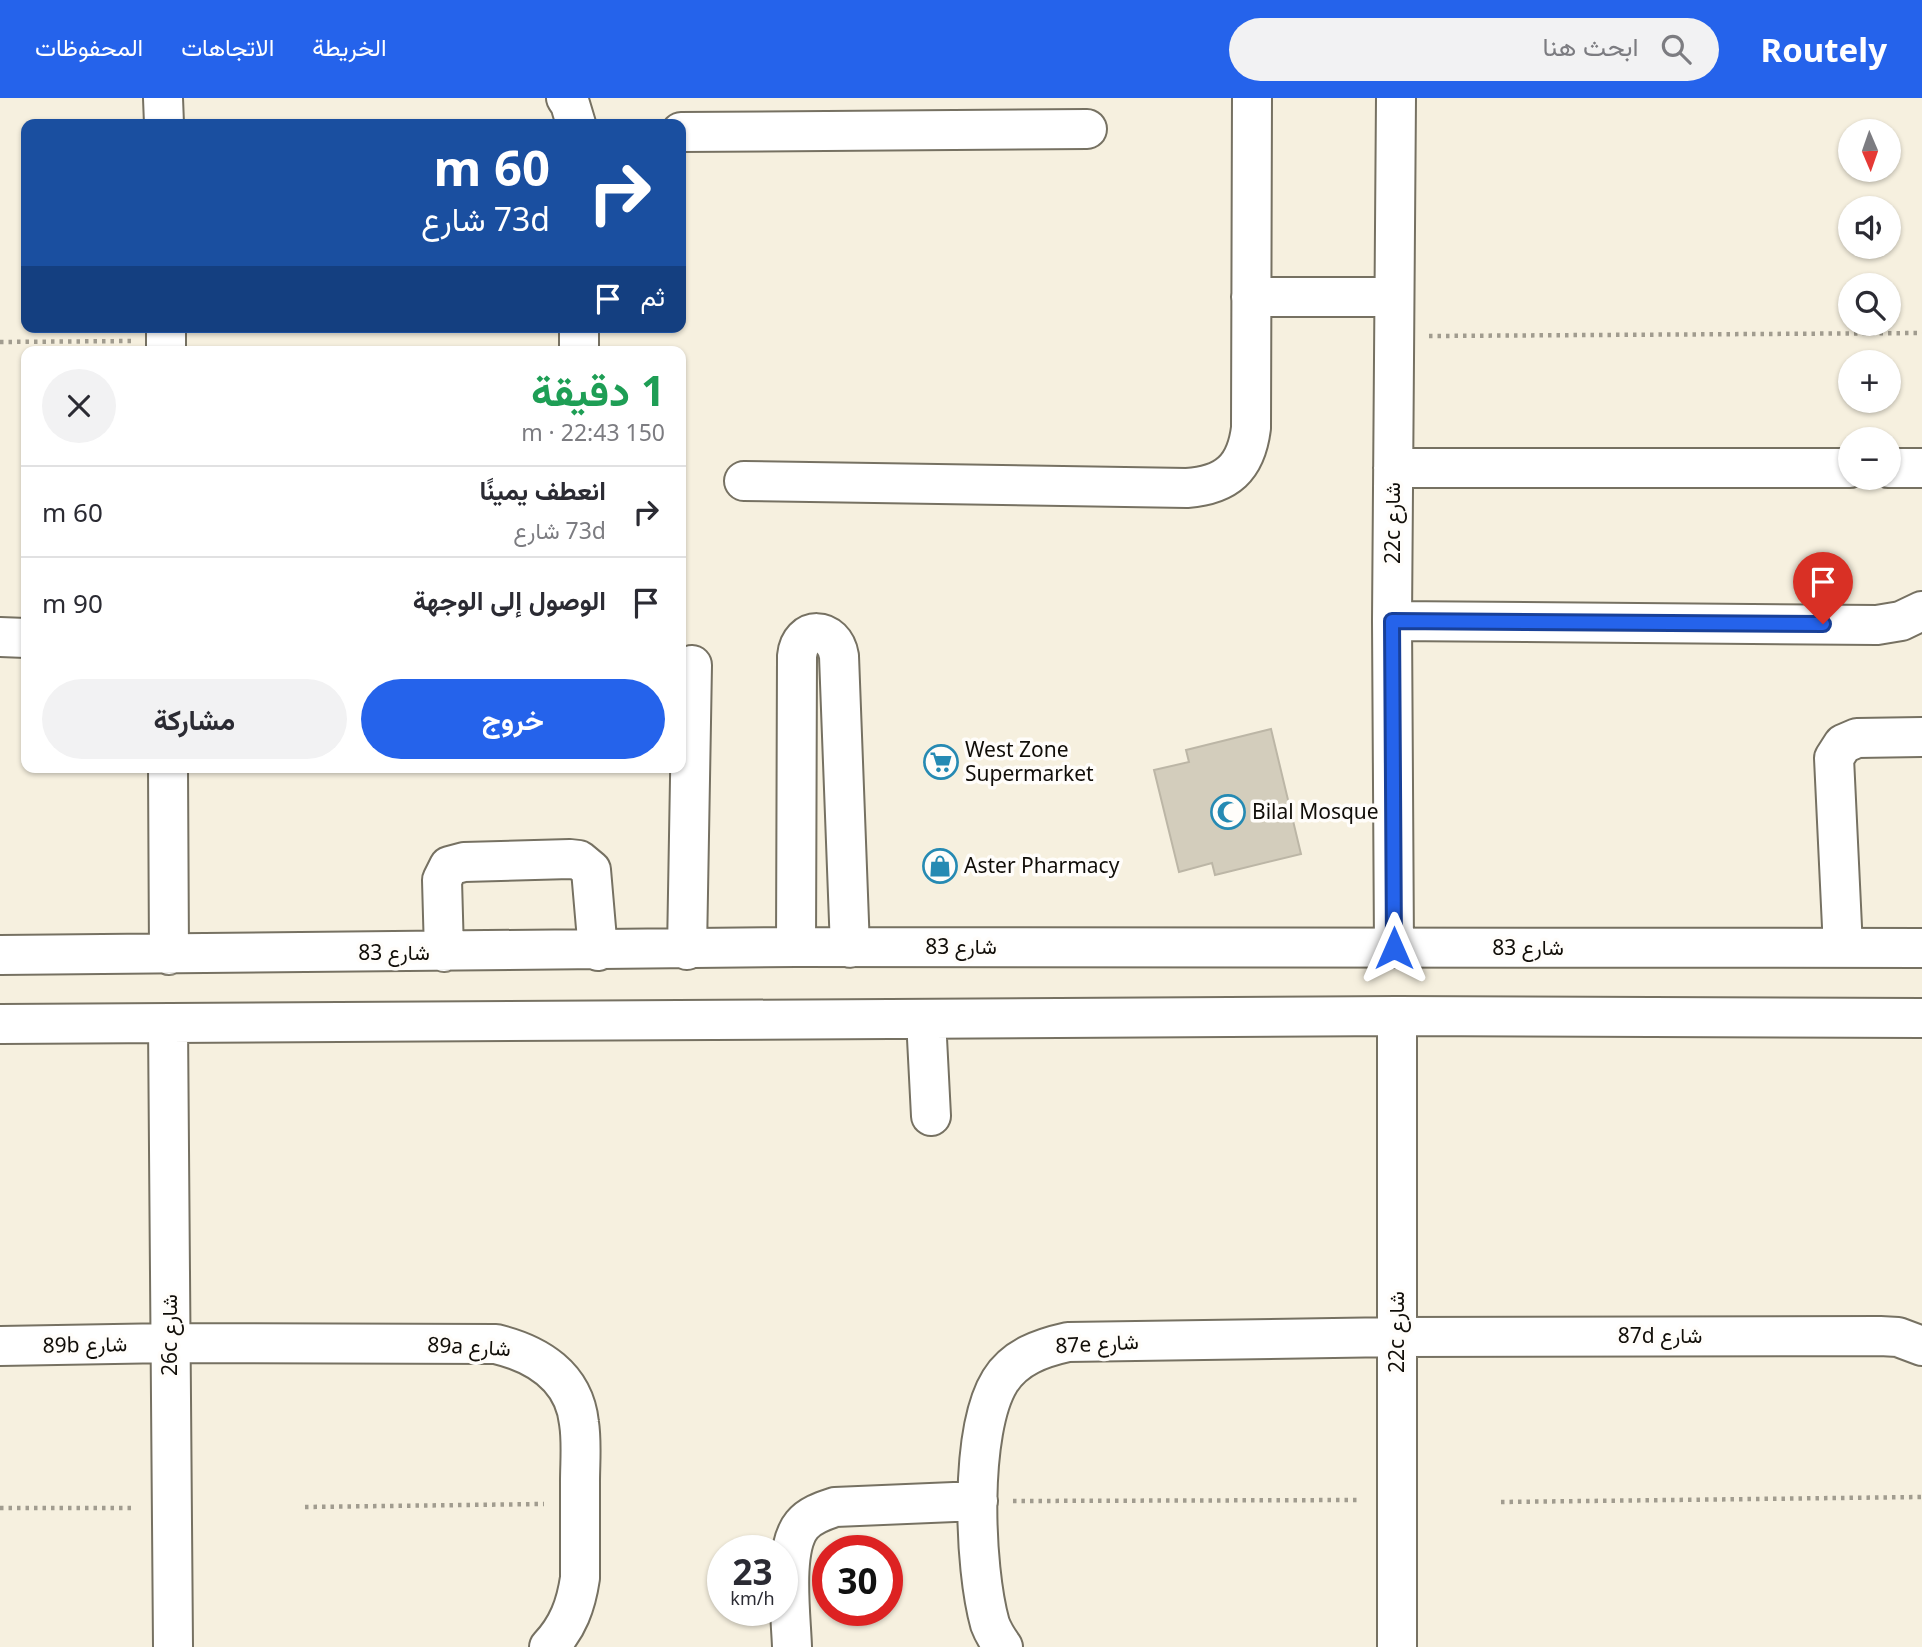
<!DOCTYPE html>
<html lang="ar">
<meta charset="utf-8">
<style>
:root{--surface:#fff;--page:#f2f2f3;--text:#2b2b33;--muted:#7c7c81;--line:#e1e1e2;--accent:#2563eb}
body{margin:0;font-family:"Noto Sans",Vazirmatn,sans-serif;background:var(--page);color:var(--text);direction:rtl;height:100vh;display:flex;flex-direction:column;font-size:26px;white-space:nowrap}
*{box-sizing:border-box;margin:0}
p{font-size:23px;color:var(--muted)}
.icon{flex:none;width:38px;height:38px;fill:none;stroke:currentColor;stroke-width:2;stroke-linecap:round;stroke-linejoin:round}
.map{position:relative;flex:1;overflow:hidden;direction:ltr}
.side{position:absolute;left:21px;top:248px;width:665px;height:427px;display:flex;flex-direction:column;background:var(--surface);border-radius:14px;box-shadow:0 2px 5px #0004;direction:rtl}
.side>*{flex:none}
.hud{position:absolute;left:21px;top:21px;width:665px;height:214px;border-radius:14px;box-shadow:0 2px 5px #0004;direction:rtl;background:#1a4fa0;color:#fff;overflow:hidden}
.needle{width:46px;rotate:178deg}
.buttons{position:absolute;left:1838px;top:21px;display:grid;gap:14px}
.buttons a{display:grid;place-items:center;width:63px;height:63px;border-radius:50%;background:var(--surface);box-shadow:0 2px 5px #0004;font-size:35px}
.speed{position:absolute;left:707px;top:1437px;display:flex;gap:14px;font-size:35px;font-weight:700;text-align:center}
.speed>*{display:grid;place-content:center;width:91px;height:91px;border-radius:50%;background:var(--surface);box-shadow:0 2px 5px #0004;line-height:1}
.speed small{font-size:18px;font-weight:400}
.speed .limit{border:10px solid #d22;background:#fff;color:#111}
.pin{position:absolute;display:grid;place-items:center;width:60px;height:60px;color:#fff;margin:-72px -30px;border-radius:50% 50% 50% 0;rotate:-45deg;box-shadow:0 0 7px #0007}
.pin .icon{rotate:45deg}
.me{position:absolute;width:77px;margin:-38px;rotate:0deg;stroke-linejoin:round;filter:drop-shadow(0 0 5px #0008)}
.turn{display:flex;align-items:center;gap:24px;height:147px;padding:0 21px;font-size:32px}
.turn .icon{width:91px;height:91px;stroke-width:2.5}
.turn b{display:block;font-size:49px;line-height:60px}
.then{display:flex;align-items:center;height:66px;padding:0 21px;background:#0003;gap:14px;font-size:26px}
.round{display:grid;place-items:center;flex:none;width:74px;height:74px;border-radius:37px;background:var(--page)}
.headline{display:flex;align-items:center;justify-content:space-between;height:119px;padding:0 21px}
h1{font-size:42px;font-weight:700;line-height:52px;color:#1e9e55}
.button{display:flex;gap:14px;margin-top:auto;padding:14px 21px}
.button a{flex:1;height:80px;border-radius:42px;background:var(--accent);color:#fff;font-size:28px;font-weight:700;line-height:80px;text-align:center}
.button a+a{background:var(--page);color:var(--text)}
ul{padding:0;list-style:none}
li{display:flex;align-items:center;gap:21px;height:91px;padding:0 21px;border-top:2px solid var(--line)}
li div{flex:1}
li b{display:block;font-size:26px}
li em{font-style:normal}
header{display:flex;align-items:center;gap:42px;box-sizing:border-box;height:98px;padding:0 35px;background:var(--accent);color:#fff}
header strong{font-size:33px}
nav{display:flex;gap:38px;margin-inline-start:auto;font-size:24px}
.search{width:490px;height:63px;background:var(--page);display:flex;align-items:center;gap:18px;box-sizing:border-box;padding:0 24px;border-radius:38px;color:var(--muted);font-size:26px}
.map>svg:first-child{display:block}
</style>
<header>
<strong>Routely</strong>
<div class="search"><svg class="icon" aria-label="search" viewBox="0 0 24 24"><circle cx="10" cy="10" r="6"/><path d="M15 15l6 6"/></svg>ابحث هنا</div>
<nav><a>الخريطة</a><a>الاتجاهات</a><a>المحفوظات</a></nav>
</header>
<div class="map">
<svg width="1922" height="1549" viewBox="0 0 1922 1549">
<rect width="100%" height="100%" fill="#f6f0df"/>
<!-- building -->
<path fill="#d3cdbc" stroke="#bcb6a6" stroke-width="2" d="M 1271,631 L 1301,756 L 1215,777 L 1212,765 L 1179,774 L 1154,672 L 1189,664 L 1186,652 Z"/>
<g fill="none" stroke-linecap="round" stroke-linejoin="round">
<!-- minor casing -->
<g stroke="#767162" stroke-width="42">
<path id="minor" d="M 163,0 L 164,26
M 566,0 L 570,6 L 576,26
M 681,34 L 1087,31
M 1251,199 L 1394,199
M 166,229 L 166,254
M 579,229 L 579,254
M 1393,370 L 1850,370
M 1888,370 L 1922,370
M 744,383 L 1187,390 C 1227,387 1246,370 1251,330 L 1252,0
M 1392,523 L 1877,527 L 1901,523 L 1922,513
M 0,539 L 26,540
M 168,670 L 169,857
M 796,849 L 797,558 C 800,527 834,528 839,558 L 850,850
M 1394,850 L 1392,523 L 1396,0
M 1843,850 L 1834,660 L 1843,646 L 1857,640 L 1922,639
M 687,852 L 692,567
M 444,854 L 442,782 L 449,768 L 464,764 L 570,761 L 579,762 L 591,772 L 598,853
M 0,857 L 796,849 L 1922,850
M 926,921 L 931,1018
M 0,926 L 1397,918 L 1922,920
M 168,926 L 173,1549
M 0,1248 L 171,1245 L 496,1246 C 537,1256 574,1278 579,1325 C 582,1344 580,1364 580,1384 C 580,1416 580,1448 580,1480 C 576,1507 568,1529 549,1549
M 792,1549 C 791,1517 782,1451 802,1427 C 810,1417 823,1413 835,1409 L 978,1403
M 1003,1549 C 998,1542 993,1534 990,1526 C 974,1469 969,1333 1000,1283 C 1015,1259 1041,1250 1068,1244 L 1397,1239 L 1880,1238 L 1898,1239 L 1922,1248
M 1397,1549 L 1397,918"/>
</g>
<!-- path -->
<path stroke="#a19c8f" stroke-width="4.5" stroke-dasharray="3.5 5" stroke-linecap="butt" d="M 1429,238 L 1922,235
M 0,244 L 132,243
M 1013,1403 L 1361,1402
M 1501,1404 L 1922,1399
M 305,1409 L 544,1406
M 0,1410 L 135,1410"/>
<!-- minor -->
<use href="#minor" stroke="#fff" stroke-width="38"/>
</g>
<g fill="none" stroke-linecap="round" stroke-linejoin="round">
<!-- route casing -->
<g stroke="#184099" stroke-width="18">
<path id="route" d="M 1394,850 L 1392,523 L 1823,526"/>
</g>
<!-- route -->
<use href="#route" stroke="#2563eb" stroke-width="12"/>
</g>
<!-- icons -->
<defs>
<g id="supermarket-ring" transform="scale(1.75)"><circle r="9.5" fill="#fffdfa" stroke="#268ab3" stroke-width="1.5"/><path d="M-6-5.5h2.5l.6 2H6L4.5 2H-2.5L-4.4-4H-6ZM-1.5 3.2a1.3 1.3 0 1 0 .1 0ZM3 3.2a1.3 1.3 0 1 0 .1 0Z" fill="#268ab3"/></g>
<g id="mosque-ring" transform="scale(1.75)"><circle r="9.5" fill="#fffdfa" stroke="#268ab3" stroke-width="1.5"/><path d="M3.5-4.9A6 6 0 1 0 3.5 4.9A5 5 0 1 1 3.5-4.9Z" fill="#268ab3"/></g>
<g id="shop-ring" transform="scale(1.75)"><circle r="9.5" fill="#fffdfa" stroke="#268ab3" stroke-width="1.5"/><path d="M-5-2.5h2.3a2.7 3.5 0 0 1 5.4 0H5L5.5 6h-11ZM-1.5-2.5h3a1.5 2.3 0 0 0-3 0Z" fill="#268ab3"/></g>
</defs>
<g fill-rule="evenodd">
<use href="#supermarket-ring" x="941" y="664"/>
<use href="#mosque-ring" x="1228" y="714"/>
<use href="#shop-ring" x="940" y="768"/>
</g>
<g text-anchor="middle" stroke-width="7" stroke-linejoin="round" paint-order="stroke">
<!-- street labels -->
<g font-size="21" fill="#110e09" stroke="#fffdfa">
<text transform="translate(1393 425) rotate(-90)" y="7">22c شارع</text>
<text x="961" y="856">شارع 83</text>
<text x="1528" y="857">شارع 83</text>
<text x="394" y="862">شارع 83</text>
<text transform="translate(1397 1234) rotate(-90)" y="7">22c شارع</text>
<text transform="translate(170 1237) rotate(-90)" y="7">26c شارع</text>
<text x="1660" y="1245">87d شارع</text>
<text transform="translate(1097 1246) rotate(-3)" y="7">87e شارع</text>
<text transform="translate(85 1247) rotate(-1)" y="7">89b شارع</text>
<text transform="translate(469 1249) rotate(3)" y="7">89a شارع</text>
</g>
<!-- poi labels -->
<g font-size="21" fill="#110e09" stroke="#fffdfa" text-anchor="start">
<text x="965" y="659">West Zone<tspan x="965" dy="24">Supermarket</tspan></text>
<text x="1252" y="721">Bilal Mosque</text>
<text x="964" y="775">Aster Pharmacy</text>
</g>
</g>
</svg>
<div class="buttons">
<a><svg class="needle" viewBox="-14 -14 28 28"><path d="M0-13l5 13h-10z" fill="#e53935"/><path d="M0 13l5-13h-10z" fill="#7c7c81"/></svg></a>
<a><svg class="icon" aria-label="sound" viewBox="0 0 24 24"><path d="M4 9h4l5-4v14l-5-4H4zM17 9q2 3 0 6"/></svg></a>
<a><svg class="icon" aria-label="search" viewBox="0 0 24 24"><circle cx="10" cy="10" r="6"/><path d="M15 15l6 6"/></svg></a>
<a>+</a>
<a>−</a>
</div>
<div class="speed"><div>23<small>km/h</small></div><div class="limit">30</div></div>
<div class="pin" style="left:1823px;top:526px;background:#d93025"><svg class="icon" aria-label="arrive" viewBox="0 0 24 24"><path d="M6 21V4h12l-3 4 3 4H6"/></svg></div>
<svg class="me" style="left:1394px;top:850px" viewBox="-20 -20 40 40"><path d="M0-17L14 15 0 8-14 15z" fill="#2563eb" stroke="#fff" stroke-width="4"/></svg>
<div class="hud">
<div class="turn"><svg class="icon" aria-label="right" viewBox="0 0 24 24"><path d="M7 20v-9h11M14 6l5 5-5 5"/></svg><div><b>60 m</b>73d شارع</div></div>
<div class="then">ثم<svg class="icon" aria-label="arrive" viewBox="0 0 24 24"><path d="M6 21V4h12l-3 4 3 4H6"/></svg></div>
</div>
<section class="side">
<div class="headline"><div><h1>1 دقيقة</h1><p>150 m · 22:43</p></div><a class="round"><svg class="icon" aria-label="close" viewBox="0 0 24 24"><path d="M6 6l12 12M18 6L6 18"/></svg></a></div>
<ul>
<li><svg class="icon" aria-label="right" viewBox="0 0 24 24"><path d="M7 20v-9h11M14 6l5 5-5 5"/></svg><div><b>انعطف يمينًا</b><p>73d شارع</p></div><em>60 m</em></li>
<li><svg class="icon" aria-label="arrive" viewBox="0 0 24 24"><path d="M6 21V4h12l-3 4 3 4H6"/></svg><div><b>الوصول إلى الوجهة</b></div><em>90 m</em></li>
</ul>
<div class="button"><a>خروج</a><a>مشاركة</a></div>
</section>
</div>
